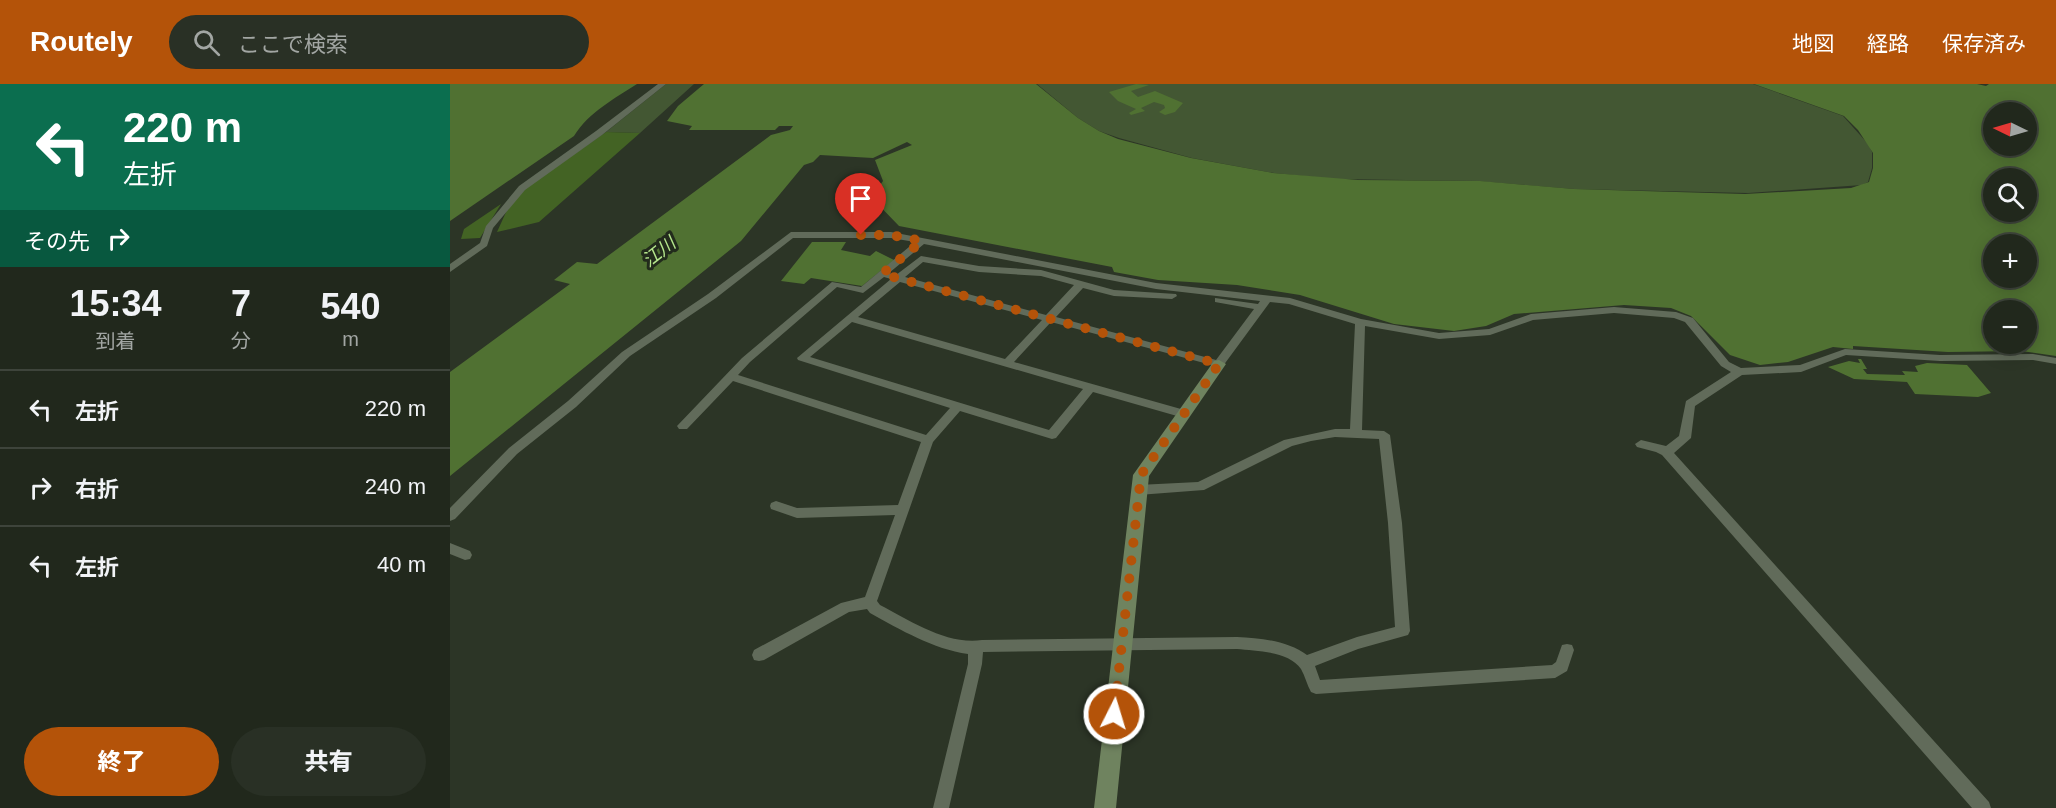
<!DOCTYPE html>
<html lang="ja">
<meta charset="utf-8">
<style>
:root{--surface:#21281c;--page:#293025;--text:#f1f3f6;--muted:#a2a6a3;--line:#3e443b;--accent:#b45309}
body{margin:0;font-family:Arial,"Noto Sans JP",sans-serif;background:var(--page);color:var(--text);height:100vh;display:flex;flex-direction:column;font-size:22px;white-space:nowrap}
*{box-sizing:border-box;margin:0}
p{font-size:20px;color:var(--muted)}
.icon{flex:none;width:33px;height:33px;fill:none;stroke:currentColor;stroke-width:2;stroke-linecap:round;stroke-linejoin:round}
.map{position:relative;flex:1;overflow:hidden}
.details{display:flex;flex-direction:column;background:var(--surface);width:450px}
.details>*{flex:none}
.hud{background:#0b6e4f;color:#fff;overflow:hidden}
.needle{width:39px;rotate:275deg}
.buttons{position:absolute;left:1533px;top:18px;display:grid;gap:12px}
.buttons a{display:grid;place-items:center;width:54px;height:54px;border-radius:50%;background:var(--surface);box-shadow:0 3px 15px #0003,0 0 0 2px var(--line);font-size:30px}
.pin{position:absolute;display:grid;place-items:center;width:51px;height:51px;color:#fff;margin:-62px -26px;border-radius:50% 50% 50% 0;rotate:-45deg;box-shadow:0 0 6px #0007}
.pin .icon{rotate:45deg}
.me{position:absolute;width:66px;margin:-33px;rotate:5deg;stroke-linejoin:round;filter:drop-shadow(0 0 4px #0008)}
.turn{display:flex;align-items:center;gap:21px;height:126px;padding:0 24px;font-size:27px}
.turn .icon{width:78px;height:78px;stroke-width:2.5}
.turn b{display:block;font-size:42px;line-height:51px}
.then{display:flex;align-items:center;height:57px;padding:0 24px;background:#0003;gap:12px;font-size:22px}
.eta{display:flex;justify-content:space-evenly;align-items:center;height:102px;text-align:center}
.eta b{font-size:36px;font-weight:800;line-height:42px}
.action{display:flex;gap:12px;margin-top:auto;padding:12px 24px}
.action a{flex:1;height:69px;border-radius:36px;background:var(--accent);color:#fff;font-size:24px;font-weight:800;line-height:69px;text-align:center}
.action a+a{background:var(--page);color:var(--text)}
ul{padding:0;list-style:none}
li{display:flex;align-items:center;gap:18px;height:78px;padding:0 24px;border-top:2px solid var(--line)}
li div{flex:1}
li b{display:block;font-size:22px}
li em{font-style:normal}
header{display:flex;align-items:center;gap:36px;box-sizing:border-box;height:84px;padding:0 30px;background:var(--accent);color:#fff}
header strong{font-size:28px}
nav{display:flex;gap:33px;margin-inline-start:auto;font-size:21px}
.search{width:420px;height:54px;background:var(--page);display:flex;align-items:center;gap:15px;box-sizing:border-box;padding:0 21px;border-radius:33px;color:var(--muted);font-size:22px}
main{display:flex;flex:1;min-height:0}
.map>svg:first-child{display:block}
</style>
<header>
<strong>Routely</strong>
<div class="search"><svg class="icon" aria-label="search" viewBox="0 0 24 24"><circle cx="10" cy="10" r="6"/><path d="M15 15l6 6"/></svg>ここで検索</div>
<nav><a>地図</a><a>経路</a><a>保存済み</a></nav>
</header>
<main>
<section class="details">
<div class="hud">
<div class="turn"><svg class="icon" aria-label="left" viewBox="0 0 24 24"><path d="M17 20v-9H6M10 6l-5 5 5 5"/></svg><div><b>220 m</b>左折</div></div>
<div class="then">その先<svg class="icon" aria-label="right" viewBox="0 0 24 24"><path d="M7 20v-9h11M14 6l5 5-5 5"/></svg></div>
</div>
<div class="eta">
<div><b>15:34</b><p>到着</p></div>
<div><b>7</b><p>分</p></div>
<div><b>540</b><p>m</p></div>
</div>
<ul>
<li><svg class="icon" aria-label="left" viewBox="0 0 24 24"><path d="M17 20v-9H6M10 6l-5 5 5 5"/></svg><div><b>左折</b></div><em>220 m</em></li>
<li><svg class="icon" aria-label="right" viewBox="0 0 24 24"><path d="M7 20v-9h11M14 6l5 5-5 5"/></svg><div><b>右折</b></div><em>240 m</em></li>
<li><svg class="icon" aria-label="left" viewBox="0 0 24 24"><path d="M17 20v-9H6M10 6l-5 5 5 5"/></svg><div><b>左折</b></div><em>40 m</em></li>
</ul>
<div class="action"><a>終了</a><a>共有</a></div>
</section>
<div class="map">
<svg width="1606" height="724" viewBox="0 0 1606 724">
<rect width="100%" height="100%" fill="#2c3526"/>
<!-- green -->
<path fill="#435733" d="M 216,0 L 244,0 L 190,49 L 156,48 Z
M 587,0 L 1303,0 L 1393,32 L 1419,61 L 1422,68 L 1422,84 L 1418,98 L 1412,101 L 1298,109 L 1124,105 L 1026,97 L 884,95 L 824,89 L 742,74 L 669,54 L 649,47 L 628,34 Z"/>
<!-- forest -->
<path fill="#436324" d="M 156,48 L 190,49 L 89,138 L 47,148 L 57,126 L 76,104 Z
M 51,120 L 30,154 L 11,155 L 14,145 Z"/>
<!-- water -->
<path fill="#507132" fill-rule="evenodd" d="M 0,0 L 187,0 C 164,15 139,28 124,52 L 0,137 Z
M 254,0 L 586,0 L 628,34 L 649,47 L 668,55 L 741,74 L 823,89 L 908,96 L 1030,97 L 1124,105 L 1295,110 L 1401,104 L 1419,98 L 1423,84 L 1423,69 L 1408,46 L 1394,32 L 1304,0 L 1527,0 L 1536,2 L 1539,0 L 1606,0 L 1606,272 L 1571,267 L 1498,268 L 1403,262 L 1403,265 L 1383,263 L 1338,278 L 1310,281 L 1280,271 L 1241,232 L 1221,224 L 1174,221 L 1064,230 L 1036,242 L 1004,247 L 944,240 L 850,211 L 787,201 L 708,196 L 664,188 L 662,183 L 449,142 L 421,113 L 433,97 L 425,76 L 462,61 L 457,58 L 423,74 L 370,71 L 363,78 L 354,81 L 291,157 L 0,392 L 0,288 L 120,200 L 104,196 L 127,178 L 147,180 L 321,51 L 340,46 L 343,42 L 329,42 L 325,46 L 239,46 L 242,42 L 217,37 L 228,22 ZM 1544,28 L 1576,28 L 1576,62 L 1544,62 ZM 1544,94 L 1576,94 L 1576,128 L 1544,128 ZM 1544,160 L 1576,160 L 1576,194 L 1544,194 ZM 1544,226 L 1576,226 L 1576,260 L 1544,260 Z
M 686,0 L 699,1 L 681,7 L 688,13 L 705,7 L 733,19 L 725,28 L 715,31 L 709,28 L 715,24 L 714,21 L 704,18 L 691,24 L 695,27 L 681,31 L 679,29 L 686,25 L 668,17 L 659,8 Z
M 362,158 L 396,158 L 391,166 L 420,172 L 426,167 L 444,176 L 412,202 L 361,194 L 354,200 L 331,197 Z
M 1408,275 L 1411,275 L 1417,285 L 1413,285 L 1417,290 L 1455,291 L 1452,287 L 1468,288 L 1465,282 L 1477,279 L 1517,281 L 1541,309 L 1528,313 L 1465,310 L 1457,298 L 1404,295 L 1378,283 L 1399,277 L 1410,279 Z"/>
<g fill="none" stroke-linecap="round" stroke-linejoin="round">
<!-- street -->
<path fill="#616b5a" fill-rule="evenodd" d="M 208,0 L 216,0 L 152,51 L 75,106 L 43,144 L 37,162 L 0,188 L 0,180 L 30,159 L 36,142 L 69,102 L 146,47 Z
M 341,148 L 441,148 L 706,199 L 840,214 L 911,235 L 989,249 L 1039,245 L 1081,230 L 1164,223 L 1226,228 L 1243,234 L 1279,278 L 1291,284 L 1350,281 L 1395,265 L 1490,271 L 1583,270 L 1606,274 L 1606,280 L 1583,276 L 1490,277 L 1396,271 L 1351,288 L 1292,291 L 1245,322 L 1241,354 L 1224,369 L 1539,718 L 1541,724 L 1522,724 L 1212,371 L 1206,368 L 1187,363 L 1185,360 L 1191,356 L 1216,362 L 1229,352 L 1236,317 L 1281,288 L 1271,282 L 1235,238 L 1224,234 L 1164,229 L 1083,236 L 1040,251 L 989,255 L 915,242 L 912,346 L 934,347 L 940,351 L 952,439 L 960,547 L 958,551 L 908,565 L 865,582 L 870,596 L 1102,581 L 1106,578 L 1112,561 L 1117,560 L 1122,561 L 1124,566 L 1117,587 L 1105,594 L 866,610 L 861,608 C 857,601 855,592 851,585 C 839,567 806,567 787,565 L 533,568 L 532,580 L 499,724 L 483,724 L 518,580 L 518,570 C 483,565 451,546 420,529 L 417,525 L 399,528 L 314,576 L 309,577 L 304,576 L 302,571 L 304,566 L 391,519 L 415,513 L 445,431 L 347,434 L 321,425 L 320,422 L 321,419 L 326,417 L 347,424 L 448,421 L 471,358 L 283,297 L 237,345 L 229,345 L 227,342 L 292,274 L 382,198 L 411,203 L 465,158 L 441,154 L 343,154 L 266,214 L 180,272 L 126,323 L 67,370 L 5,435 L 0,437 L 0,424 L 59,364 L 118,317 L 172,268 L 258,210 ZM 474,160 L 706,205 L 810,217 L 808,220 L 765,214 L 765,218 L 804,225 L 766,276 L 606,233 L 633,204 L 664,212 L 722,215 L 727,212 L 726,210 L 664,206 L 591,186 L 529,182 L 471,172 L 446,191 L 439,189 ZM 473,178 L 529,188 L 591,192 L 624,201 L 596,231 L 455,193 ZM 434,193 L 441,195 L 347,274 L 348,276 L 500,324 L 476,351 L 288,291 L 300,278 L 387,203 L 413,209 ZM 450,198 L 592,236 L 555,275 L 408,233 ZM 820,218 L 839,220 L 905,240 L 900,345 L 885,345 L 834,356 L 748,398 L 688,401 L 684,403 L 682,406 L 684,409 L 688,411 L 754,406 L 842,362 L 861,357 L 885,353 L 929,355 L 938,439 L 945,543 L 907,553 L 857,571 C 838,557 811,554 787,553 L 532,556 C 496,561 461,537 430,521 L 427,517 L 483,358 L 510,327 L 602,355 L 606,354 L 643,308 L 734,334 L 740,330 L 738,327 L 564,278 L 601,238 L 769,283 L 773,282 ZM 402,238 L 633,305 L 599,346 L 360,273 Z
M 0,459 L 20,467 L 22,471 L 20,475 L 15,476 L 0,470 Z"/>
<!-- secondary -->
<path fill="#6f835f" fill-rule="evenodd" d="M 769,276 L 776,280 L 699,392 L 666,724 L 644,724 L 683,391 L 764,277 Z"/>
</g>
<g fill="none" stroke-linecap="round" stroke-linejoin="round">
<!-- route -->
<path stroke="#b45309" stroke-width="10" stroke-dasharray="0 18" d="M 411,151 L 441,151 L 472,157 L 432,190 L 769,280 L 691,391 L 664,630"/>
</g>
<g text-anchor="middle" stroke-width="6" stroke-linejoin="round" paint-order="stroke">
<!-- far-water labels -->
<g font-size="18" font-style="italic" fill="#b5e68c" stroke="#222b1c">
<text transform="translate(209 168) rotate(-38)" y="6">江川</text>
</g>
</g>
</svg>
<div class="buttons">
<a><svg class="needle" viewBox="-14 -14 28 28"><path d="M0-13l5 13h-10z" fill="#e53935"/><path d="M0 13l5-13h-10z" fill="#a2a6a3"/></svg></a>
<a><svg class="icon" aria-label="search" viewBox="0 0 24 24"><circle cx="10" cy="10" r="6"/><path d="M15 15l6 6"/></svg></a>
<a>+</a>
<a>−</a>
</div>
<div class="pin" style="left:411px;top:151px;background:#d93025"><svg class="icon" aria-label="arrive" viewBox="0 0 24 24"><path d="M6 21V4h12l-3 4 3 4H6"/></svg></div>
<svg class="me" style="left:664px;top:630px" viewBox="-20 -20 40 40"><circle r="17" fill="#b45309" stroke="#fff" stroke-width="3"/><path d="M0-11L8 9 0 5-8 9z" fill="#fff"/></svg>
</div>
</main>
